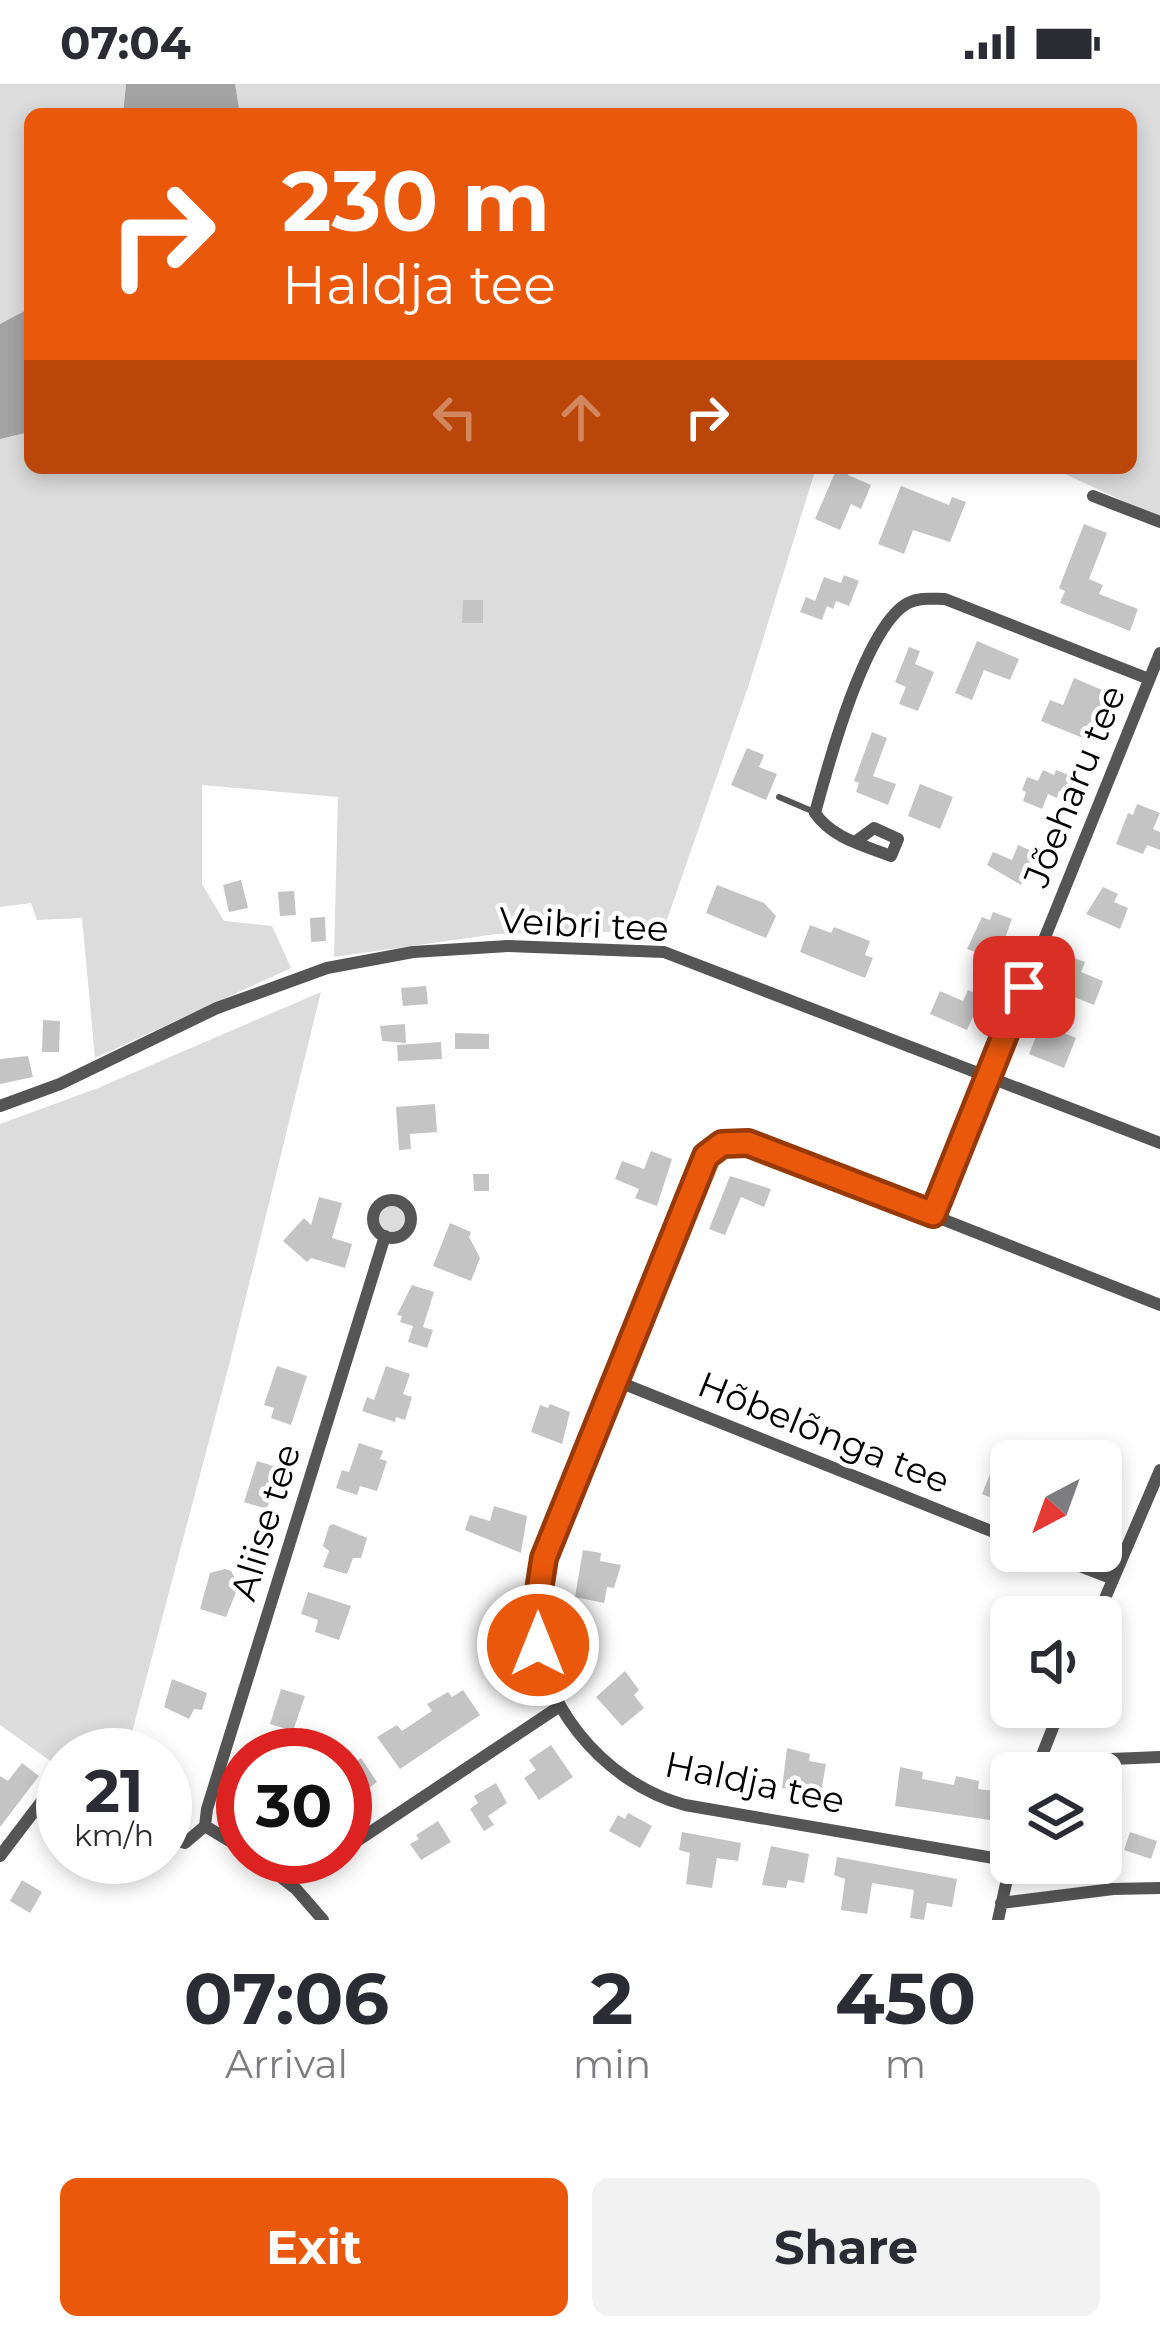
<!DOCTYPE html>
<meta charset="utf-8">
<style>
:root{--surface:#fff;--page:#f2f2f3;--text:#2b2b33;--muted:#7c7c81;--accent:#ea580c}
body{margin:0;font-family:Montserrat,sans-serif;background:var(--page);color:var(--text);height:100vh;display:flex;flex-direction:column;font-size:45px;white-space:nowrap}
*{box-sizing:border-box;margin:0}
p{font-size:39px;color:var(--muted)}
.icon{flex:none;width:66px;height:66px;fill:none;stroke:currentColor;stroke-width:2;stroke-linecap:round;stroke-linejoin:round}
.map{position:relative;height:1836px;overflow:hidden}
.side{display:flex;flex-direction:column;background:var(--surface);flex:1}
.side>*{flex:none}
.banner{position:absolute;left:24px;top:24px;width:1113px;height:366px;border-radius:18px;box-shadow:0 6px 18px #0003;background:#ea580c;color:#fff;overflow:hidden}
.needle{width:78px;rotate:221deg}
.fabs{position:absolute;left:990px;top:1356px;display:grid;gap:24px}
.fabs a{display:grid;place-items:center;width:132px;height:132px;border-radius:18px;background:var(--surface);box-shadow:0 6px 18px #0003;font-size:60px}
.speed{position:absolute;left:36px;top:1644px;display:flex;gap:24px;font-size:60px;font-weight:700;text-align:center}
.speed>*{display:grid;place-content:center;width:156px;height:156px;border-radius:50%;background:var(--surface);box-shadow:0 6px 18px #0003;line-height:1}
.speed small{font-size:30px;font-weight:400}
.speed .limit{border:18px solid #d22;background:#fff;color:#111}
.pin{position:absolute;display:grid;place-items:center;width:102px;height:102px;color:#fff;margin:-51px;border-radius:24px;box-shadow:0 6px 18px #0006}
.me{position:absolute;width:132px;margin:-66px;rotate:0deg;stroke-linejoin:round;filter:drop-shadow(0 0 9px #0008)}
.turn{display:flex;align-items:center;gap:42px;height:252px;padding:0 60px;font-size:54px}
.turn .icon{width:156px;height:156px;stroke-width:2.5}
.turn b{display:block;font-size:84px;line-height:102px}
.lanes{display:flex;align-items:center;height:114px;padding:0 60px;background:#0003;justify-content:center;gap:60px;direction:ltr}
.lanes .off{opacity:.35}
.eta{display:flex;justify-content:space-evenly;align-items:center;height:204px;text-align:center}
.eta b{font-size:72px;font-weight:700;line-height:84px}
.action{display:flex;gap:24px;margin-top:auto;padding:24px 60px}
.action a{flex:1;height:138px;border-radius:18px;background:var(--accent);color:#fff;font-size:48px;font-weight:700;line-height:138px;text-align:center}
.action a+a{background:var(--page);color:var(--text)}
.status{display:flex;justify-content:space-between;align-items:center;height:84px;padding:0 60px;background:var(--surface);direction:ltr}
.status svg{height:33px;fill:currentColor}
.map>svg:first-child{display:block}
</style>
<div class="status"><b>07:04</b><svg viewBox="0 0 49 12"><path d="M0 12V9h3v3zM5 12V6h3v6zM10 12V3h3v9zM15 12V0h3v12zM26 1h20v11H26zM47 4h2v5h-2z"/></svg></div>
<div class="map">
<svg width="1160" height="1836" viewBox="0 0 1160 1836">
<rect width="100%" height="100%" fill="#fff"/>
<!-- green -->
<path fill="#dcdcdc" d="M 0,0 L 126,0 L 123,30 L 30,30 L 30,224 L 0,240 Z
M 235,0 L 1160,0 L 1160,434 L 1052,384 L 1131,384 L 1131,30 L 240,30 Z
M 30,348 L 30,384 L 816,384 L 749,600 L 663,847 L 496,850 L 334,873 L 338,713 L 202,701 L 202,800 L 224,837 L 272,842 L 291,884 L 95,974 L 82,834 L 37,836 L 31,819 L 0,823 L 0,355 Z
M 321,908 L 229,1281 L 126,1671 L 63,1671 L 63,1686 L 0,1641 L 0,1040 L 98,1004 Z
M377 1134a15 15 0 1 1 30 0a15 15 0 1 1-30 0Z"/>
<!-- water -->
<path fill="#a3a3a3" d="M 126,0 L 235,0 L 240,30 L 123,30 Z
M 30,224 L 30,348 L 0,355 L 0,240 Z"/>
<!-- building -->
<path fill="#c4c4c4" d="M 837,384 L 851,384 L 848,391 L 871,401 L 861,425 L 851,420 L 840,446 L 815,435 Z
M 901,402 L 949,421 L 952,413 L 966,418 L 950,458 L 913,446 L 904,470 L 878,460 Z
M 1084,440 L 1107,449 L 1089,495 L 1103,501 L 1099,510 L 1138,525 L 1130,547 L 1060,519 L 1065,507 L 1059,504 Z
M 844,491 L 859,497 L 849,522 L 836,517 L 833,525 L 827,522 L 822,536 L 800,528 L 806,513 L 815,517 L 824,493 L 841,499 Z
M 463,516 L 483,516 L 483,539 L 462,539 Z
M 977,557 L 1019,575 L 1010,596 L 984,586 L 972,616 L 955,609 Z
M 909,563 L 920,567 L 915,580 L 934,588 L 918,627 L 899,620 L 906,603 L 895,598 Z
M 1074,594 L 1102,606 L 1099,613 L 1105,615 L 1088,656 L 1041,637 L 1050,616 L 1063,621 Z
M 872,648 L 887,654 L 873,692 L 896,700 L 888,721 L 856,708 L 859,699 L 854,697 Z
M 747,664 L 764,671 L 759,683 L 777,690 L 766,716 L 731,701 Z
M 1043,686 L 1054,691 L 1056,686 L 1071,692 L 1064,709 L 1059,707 L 1057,714 L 1048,710 L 1042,725 L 1023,717 L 1026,708 L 1022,706 L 1027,693 L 1038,697 Z
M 920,700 L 953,713 L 940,745 L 908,732 Z
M 1137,720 L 1160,729 L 1153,745 L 1160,748 L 1160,766 L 1147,761 L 1143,770 L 1116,760 L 1128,729 L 1133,731 Z
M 1018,761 L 1034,768 L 1021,801 L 987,781 L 993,768 L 1012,776 Z
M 241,796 L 248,824 L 229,828 L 223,801 Z
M 717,801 L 764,819 L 776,832 L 766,854 L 706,829 Z
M 1103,803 L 1118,810 L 1114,818 L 1128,824 L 1120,845 L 1086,830 Z
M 294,807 L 296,831 L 280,832 L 278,808 Z
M 993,828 L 1012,835 L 1004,857 L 994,853 L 987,872 L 967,865 L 982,833 L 990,836 Z
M 325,833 L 326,857 L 311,858 L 310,834 Z
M 810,841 L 831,849 L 834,843 L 870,857 L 865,871 L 873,874 L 865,894 L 800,868 Z
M 1071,873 L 1085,878 L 1081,888 L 1103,897 L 1094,921 L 1057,906 Z
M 426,902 L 428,920 L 403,922 L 401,904 Z
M 968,906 L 982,913 L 967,946 L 930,930 L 940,907 L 963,917 Z
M 43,936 L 60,937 L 59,968 L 42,968 Z
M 405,940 L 406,959 L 382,957 L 380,942 Z
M 1041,940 L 1076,954 L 1064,984 L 1029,970 Z
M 455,949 L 489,950 L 489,965 L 455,965 Z
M 441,958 L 442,975 L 398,977 L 397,961 Z
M 28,972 L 33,993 L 0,1000 L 0,975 Z
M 435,1020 L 437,1048 L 410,1050 L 411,1065 L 399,1066 L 396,1023 Z
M 651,1067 L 672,1075 L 657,1122 L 635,1114 L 639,1105 L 615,1095 L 622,1077 L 644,1085 Z
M 473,1090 L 489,1090 L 489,1107 L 474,1107 Z
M 730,1092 L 771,1105 L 764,1123 L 741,1113 L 725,1151 L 709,1145 Z
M 319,1113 L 342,1119 L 332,1154 L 352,1160 L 345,1184 L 311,1174 L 307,1178 L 283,1157 L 304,1134 L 311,1141 Z
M 450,1139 L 471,1148 L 469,1153 L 480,1174 L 471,1197 L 433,1182 Z
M 412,1201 L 434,1208 L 423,1243 L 433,1246 L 427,1264 L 408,1258 L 413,1242 L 400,1238 L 402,1232 L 397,1231 Z
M 277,1282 L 307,1292 L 291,1341 L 271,1334 L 274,1324 L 264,1321 Z
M 386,1282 L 410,1290 L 403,1310 L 412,1313 L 405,1336 L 396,1333 L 395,1338 L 362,1327 L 367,1313 L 374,1316 Z
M 550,1320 L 570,1328 L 562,1360 L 531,1348 L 540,1321 L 548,1324 Z
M 359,1359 L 383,1367 L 380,1375 L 387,1377 L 377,1407 L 360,1402 L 357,1411 L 336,1404 L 342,1386 L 349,1388 Z
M 257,1377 L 280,1384 L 267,1425 L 244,1418 Z
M 1000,1389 L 1011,1393 L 1011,1418 L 1006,1420 L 982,1410 L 990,1390 L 998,1393 Z
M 494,1422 L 527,1432 L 521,1469 L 465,1446 L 470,1431 L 490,1437 Z
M 333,1440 L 367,1454 L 361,1474 L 353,1474 L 347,1490 L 323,1483 L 329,1467 L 323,1462 L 329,1442 Z
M 583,1466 L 601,1469 L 600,1477 L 621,1481 L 614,1504 L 607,1503 L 604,1519 L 575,1513 Z
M 225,1485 L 231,1487 L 239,1501 L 226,1533 L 200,1525 L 210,1489 Z
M 308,1508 L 351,1522 L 339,1556 L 315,1548 L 318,1536 L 301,1530 Z
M 625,1587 L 639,1606 L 634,1611 L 644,1624 L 622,1642 L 596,1613 Z
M 172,1595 L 207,1609 L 202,1626 L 194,1625 L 189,1635 L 164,1623 Z
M 281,1605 L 305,1612 L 293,1647 L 270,1640 Z
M 463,1606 L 480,1631 L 400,1685 L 377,1653 L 397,1641 L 402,1647 L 432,1627 L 427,1620 L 448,1608 L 452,1613 Z
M 551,1661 L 573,1693 L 539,1716 L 524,1694 L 536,1686 L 529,1676 Z
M 787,1664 L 810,1670 L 809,1677 L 826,1680 L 821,1708 L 782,1704 Z
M 361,1674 L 377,1698 L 345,1722 L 345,1685 Z
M 22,1679 L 39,1692 L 0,1743 L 0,1692 L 8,1697 Z
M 900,1683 L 923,1688 L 922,1695 L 954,1701 L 956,1692 L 979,1697 L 978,1705 L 994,1707 L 990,1736 L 895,1722 Z
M 496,1699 L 507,1719 L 488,1732 L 494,1741 L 484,1747 L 470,1725 L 478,1719 L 474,1712 Z
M 628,1729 L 652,1742 L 640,1764 L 609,1747 L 618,1731 L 625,1735 Z
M 438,1737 L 451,1758 L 421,1776 L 410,1760 L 419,1755 L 416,1751 Z
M 682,1748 L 741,1759 L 738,1777 L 717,1774 L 712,1804 L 686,1800 L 690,1769 L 679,1766 Z
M 1130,1748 L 1157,1757 L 1151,1775 L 1124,1766 Z
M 771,1762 L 809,1770 L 804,1799 L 788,1796 L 786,1804 L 762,1801 Z
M 837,1773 L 957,1795 L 952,1823 L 927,1819 L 924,1836 L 910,1834 L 914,1806 L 872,1799 L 867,1830 L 841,1826 L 845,1795 L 834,1791 Z
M 22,1796 L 42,1808 L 30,1829 L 10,1817 Z"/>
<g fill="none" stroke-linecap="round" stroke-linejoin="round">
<!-- service -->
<path stroke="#555" stroke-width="6" d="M 779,713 L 812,727"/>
<!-- minor -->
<path stroke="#555" stroke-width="12" d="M 1093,412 L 1160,438
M 855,758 L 874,744 L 898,755 L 891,772 C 863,761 832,754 815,729 C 828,681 865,542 908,519 C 920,513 932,515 945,515 L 1149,595
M 0,1022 L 60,1000 L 217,924 L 327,884 L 413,868 L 508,862 L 664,868 L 1160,1059
M373 1135a19 19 0 1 1 38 0a19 19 0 1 1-38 0Z
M 933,1130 L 1160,569
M 614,1296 L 1011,1455
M 1041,1467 L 1113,1495
M 1097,1533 L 1160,1386
M 1038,1678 L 1160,1673
M 1035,1689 L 1061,1623
M 205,1742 L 207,1725 L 385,1152
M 205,1742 L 243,1765
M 165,1753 L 185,1759 L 205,1742
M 345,1765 L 560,1622
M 0,1772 L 45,1713 L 63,1704
M 255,1773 L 296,1805 L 323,1836
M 1011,1777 L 685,1721 C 603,1699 534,1616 535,1529 C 535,1510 540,1492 544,1473 L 706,1072 L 722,1060 L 749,1059 L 1160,1221
M 1001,1819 L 1113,1805 L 1160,1804
M 998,1836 L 1011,1777"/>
</g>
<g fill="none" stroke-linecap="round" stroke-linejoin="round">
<!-- route casing -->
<g stroke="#983908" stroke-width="30">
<path id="route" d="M 538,1561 L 535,1532 L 544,1474 L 706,1072 L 722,1060 L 748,1059 L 933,1130 L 1024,903"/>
</g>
<!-- route -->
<use href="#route" stroke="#ea580c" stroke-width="21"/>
</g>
<g text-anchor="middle" stroke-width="9" stroke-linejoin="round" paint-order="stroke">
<!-- street labels -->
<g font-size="36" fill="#000" stroke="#fff">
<text transform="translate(1074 702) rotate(-68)" y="13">Jõeharu tee</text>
<text transform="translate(584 840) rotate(3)" y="13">Veibri tee</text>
<text transform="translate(824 1348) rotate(22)" y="13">Hõbelõnga tee</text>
<text transform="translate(265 1438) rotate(-73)" y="13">Aliise tee</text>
<text transform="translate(755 1698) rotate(12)" y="13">Haldja tee</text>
</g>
</g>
</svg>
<div class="fabs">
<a><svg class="needle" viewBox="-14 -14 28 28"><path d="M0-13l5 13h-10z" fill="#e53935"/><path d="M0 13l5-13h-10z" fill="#7c7c81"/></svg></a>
<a><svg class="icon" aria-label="sound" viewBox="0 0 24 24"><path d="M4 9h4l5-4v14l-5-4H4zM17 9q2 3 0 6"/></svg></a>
<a><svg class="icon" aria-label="layers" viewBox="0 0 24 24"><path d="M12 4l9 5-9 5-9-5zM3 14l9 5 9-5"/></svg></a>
</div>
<div class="speed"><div>21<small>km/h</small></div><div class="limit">30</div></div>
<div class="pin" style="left:1024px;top:903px;background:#d93025"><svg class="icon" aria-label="arrive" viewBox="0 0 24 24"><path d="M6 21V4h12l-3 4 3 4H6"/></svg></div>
<svg class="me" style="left:538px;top:1561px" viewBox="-20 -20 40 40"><circle r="17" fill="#ea580c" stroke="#fff" stroke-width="3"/><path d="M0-11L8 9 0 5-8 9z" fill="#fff"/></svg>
<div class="banner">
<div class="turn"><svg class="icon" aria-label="right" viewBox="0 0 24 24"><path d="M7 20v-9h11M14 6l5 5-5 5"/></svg><div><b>230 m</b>Haldja tee</div></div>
<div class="lanes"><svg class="icon off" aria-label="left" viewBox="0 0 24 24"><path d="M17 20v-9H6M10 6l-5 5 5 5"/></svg><svg class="icon off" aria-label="ahead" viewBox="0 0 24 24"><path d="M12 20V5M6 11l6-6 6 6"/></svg><svg class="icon" aria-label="right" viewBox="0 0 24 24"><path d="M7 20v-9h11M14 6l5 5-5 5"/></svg></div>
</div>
</div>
<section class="side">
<div class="eta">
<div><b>07:06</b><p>Arrival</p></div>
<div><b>2</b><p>min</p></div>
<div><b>450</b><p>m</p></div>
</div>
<div class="action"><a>Exit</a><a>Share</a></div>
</section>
